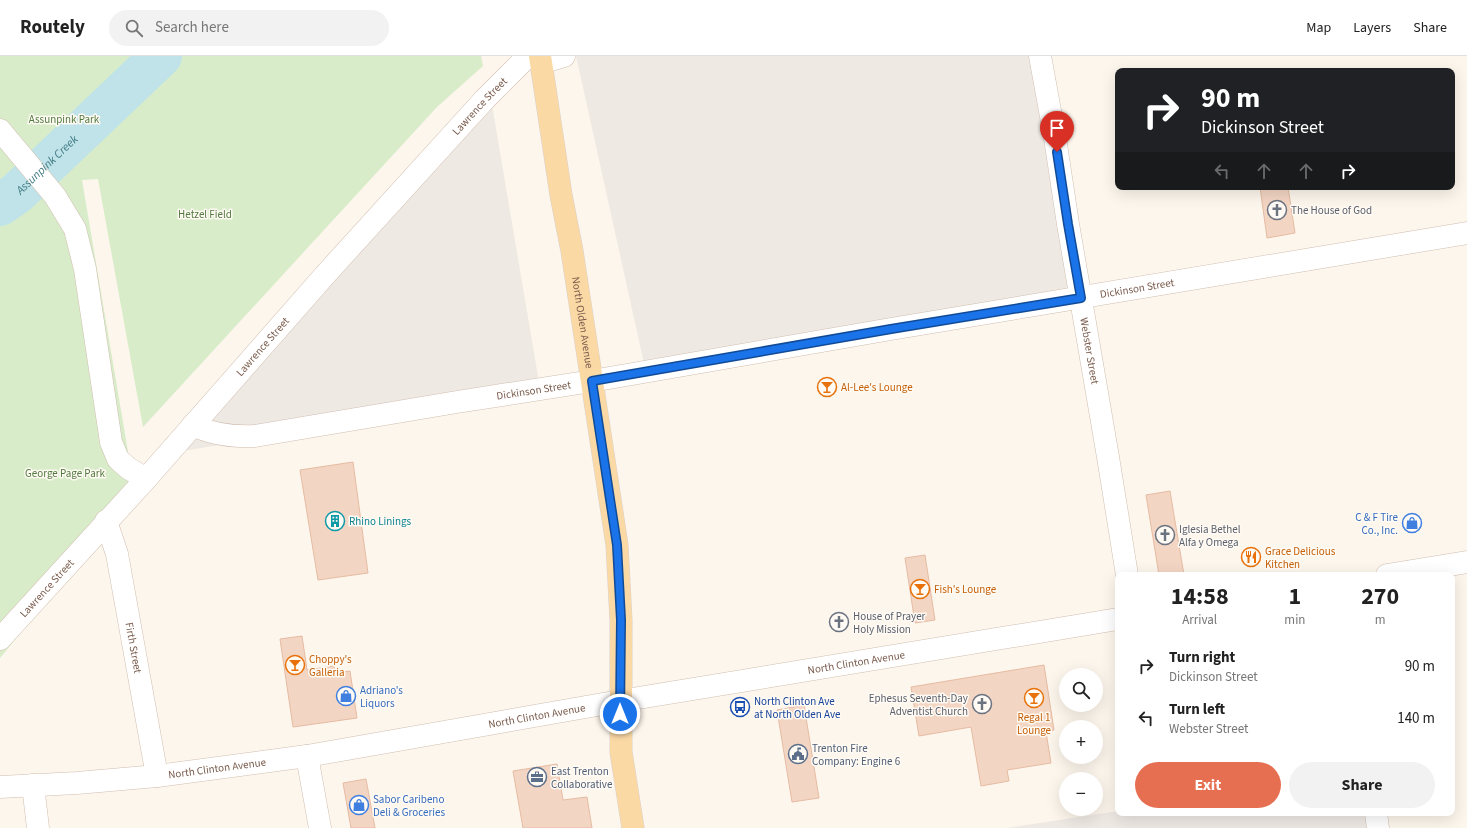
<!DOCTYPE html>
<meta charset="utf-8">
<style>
:root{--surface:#fff;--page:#f2f2f2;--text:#222;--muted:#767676;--line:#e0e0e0;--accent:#e76f51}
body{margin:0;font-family:"Source Sans 3",sans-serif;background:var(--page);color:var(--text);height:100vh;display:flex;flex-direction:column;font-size:15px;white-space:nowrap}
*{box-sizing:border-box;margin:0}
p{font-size:13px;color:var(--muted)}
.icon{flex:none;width:22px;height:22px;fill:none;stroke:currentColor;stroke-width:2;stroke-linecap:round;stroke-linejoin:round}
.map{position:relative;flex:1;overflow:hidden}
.sheet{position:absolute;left:1115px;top:516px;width:340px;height:244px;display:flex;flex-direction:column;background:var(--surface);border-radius:8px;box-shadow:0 4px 16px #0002}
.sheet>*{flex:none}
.hud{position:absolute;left:1115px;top:12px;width:340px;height:122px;border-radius:8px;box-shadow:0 4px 16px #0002;background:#202124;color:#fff;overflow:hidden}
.tools{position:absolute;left:1059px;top:612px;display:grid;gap:8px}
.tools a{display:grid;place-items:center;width:44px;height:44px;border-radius:50%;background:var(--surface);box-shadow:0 4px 16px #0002;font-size:20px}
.pin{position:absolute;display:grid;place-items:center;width:34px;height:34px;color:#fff;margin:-41px -17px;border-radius:50% 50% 50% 0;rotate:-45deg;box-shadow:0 0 4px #0007}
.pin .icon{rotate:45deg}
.me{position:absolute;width:44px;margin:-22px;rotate:0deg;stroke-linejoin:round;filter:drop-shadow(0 0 3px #0008)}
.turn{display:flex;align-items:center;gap:14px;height:84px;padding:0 20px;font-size:18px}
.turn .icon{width:52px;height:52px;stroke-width:2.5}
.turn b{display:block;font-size:28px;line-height:34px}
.lanes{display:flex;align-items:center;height:38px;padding:0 20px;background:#0003;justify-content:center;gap:20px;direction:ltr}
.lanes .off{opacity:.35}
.eta{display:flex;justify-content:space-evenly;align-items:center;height:68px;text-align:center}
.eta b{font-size:24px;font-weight:700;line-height:28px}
.primary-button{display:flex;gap:8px;margin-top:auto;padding:8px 20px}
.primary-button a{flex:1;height:46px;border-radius:24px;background:var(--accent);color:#fff;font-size:16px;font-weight:700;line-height:46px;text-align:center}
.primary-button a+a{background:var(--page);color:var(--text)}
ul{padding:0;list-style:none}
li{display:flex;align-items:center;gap:12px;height:52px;padding:0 20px}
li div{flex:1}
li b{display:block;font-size:15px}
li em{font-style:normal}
header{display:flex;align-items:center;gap:24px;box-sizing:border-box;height:56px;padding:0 20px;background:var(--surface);border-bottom:1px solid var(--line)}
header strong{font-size:19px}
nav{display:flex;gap:22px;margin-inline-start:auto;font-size:14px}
.search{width:280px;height:36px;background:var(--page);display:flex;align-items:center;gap:10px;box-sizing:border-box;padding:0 14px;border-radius:22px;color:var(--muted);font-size:15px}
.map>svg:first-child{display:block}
</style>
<header>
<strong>Routely</strong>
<div class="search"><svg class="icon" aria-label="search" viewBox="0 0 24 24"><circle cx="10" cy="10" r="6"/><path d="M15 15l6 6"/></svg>Search here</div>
<nav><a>Map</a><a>Layers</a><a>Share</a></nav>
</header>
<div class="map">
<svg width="1467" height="772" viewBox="0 0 1467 772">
<rect width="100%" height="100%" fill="#fdf6ec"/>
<!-- industrial -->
<path fill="#efe9e4" d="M 576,0 L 1048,0 L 1087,252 L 647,321 Z
M 490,37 L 541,338 L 170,397 Z
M 1118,755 L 1118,757 L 1378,757 L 1381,772 L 1007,772 Z"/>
<!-- green -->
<path fill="#d8ecc9" d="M 0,0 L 481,0 L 483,10 L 437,51 L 143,371 L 98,123 L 82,124 L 135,437 L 0,602 Z"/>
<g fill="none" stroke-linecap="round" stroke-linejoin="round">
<!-- river -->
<path stroke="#bfe3e8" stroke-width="42" id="s1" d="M 0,149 L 17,137 L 161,0"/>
</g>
<!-- building -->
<path fill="#f3d5c3" stroke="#e6bba3" d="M 1260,131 L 1288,131 L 1295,177 L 1267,182 Z
M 353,406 L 368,517 L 318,524 L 300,414 Z
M 1170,435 L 1184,519 L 1159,519 L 1146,439 Z
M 925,499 L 935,564 L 915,567 L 905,502 Z
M 302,580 L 307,614 L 334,610 L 335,617 L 350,615 L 357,662 L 293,671 L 280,583 Z
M 1044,609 L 1054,674 L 1046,676 L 1051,707 L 1007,714 L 1009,725 L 981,730 L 971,671 L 919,680 L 911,631 Z
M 804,649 L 819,742 L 792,746 L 777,654 Z
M 557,708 L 563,744 L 587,741 L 592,772 L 523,772 L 513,715 Z
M 366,723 L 375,772 L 351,772 L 343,727 Z"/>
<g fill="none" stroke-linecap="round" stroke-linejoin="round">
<!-- minor casing -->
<g stroke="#d1beb0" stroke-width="23">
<g id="minor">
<path id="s2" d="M 1040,0 L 1055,82 L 1068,168 L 1108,401 L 1127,519"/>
<path d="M 541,7 L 564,0"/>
<path d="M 0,74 L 55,140 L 75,173 L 85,213 L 111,386 L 118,403 L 128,412 L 146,423"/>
<path id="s3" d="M 193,369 C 213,379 233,381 255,380 L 457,346 L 592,325 L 891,273 L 1467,177"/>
<path id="s4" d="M 106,465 L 117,498 L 157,720"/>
<path d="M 1387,519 L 1467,506"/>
<path id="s5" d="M 0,583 L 146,423 L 325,219 L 485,43 L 528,0"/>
<path d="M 307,700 L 320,772"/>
<path d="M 33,729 L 38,772"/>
<path id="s6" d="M 0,731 L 77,727 L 157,720 L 307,700 L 620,645 L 1118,563"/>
<path d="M 1376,757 L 1378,772"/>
</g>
</g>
<!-- major casing -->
<g stroke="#dad1cd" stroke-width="23">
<g id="major">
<path id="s7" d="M 540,0 L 561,139 L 572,195 L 617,489 L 621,564 L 621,696 L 633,772"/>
</g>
</g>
<!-- minor -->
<use href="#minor" stroke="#fff" stroke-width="22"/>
<!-- major -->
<use href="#major" stroke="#fbd9a5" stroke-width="22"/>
</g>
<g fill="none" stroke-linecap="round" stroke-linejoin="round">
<!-- route casing -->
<g stroke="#114b97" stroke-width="10">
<path id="route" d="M 620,658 L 621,564 L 617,489 L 592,325 L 891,273 L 1081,242 L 1068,168 L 1057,96"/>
</g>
<!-- route -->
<use href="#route" stroke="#1a73e8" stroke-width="7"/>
</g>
<!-- icons -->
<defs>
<g id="church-ring" transform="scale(1)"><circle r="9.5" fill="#fffaf3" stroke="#6b7280" stroke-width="1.5"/><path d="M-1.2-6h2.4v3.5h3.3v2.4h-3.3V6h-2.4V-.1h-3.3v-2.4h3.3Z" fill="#6b7280"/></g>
<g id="bar-ring" transform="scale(1)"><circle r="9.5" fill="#fffaf3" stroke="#e8710a" stroke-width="1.5"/><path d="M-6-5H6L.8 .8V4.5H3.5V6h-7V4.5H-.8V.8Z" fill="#e8710a"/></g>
<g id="building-ring" transform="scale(1)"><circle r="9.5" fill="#fffaf3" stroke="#0f9aa8" stroke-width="1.5"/><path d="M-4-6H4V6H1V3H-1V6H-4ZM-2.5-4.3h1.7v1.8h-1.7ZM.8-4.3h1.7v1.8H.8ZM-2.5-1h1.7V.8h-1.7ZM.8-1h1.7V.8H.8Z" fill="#0f9aa8"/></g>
<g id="shop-ring" transform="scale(1)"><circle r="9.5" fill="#fffaf3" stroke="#3f7fe0" stroke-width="1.5"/><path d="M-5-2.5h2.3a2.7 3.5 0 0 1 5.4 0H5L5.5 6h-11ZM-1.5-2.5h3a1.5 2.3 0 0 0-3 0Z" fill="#3f7fe0"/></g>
<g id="restaurant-ring" transform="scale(1)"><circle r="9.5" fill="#fffaf3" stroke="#e8710a" stroke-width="1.5"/><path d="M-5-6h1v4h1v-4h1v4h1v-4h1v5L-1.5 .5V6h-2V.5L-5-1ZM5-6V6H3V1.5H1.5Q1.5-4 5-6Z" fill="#e8710a"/></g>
<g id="bus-ring" transform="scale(1)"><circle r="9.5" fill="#fffaf3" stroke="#1a4fb4" stroke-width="1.5"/><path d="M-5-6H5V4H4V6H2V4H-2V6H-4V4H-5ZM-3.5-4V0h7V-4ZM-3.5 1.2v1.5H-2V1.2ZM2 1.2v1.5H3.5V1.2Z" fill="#1a4fb4"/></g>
<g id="civic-ring" transform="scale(1)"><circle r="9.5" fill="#fffaf3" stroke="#5c6f8a" stroke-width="1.5"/><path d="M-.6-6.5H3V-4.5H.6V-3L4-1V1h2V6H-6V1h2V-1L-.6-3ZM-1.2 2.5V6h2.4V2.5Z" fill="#5c6f8a"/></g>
<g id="office-ring" transform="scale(1)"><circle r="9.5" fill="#fffaf3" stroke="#5c6f8a" stroke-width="1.5"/><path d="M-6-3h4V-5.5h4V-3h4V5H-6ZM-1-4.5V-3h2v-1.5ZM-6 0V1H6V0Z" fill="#5c6f8a"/></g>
</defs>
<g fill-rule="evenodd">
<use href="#church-ring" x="1277" y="154"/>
<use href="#bar-ring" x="827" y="331"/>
<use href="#building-ring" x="335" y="465"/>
<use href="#shop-ring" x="1412" y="467"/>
<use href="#church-ring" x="1165" y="479"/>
<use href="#restaurant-ring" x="1251" y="501"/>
<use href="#bar-ring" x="920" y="533"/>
<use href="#church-ring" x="839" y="566"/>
<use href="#bar-ring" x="295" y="609"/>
<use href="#shop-ring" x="346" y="640"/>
<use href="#bar-ring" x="1034" y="642"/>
<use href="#church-ring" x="982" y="648"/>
<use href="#bus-ring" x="740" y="651"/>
<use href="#civic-ring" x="798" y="698"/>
<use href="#office-ring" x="537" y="721"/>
<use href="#shop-ring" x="359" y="749"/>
</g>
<g text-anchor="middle" stroke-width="3" stroke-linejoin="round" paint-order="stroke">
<!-- street labels -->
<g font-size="11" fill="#7a5c4d" stroke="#fffaf3">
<text dy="4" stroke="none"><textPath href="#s5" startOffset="717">Lawrence Street</textPath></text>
<text dy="4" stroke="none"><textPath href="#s3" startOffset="958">Dickinson Street</textPath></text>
<text dy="4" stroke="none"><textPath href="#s7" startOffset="270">North Olden Avenue</textPath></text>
<text dy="4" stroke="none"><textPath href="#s5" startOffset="393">Lawrence Street</textPath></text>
<text dy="4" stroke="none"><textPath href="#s2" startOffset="299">Webster Street</textPath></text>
<text dy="4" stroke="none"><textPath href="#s3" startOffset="346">Dickinson Street</textPath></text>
<text dy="4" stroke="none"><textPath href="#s5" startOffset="69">Lawrence Street</textPath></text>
<text dy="4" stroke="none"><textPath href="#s4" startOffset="130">Firth Street</textPath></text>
<text dy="4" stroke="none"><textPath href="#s6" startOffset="866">North Clinton Avenue</textPath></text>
<text dy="4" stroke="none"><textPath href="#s6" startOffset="542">North Clinton Avenue</textPath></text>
<text dy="4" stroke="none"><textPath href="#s6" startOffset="218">North Clinton Avenue</textPath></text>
</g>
<!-- park labels -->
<g font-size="11" fill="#537a41" stroke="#fffaf3">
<text x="64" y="67">Assunpink Park</text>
<text x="205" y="162">Hetzel Field</text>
<text x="65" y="421">George Page Park</text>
</g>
<!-- worship labels -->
<g font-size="11" fill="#5b616d" stroke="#fffaf3" text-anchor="start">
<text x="1291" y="158">The House of God</text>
<text x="1179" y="477">Iglesia Bethel<tspan x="1179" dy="13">Alfa y Omega</tspan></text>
<text x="853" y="564">House of Prayer<tspan x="853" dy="13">Holy Mission</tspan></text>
<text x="968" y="646" text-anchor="end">Ephesus Seventh-Day<tspan x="968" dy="13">Adventist Church</tspan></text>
</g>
<!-- food labels -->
<g font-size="11" fill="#c56008" stroke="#fffaf3" text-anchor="start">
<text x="841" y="335">Al-Lee's Lounge</text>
<text x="1265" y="499">Grace Delicious<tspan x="1265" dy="13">Kitchen</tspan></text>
<text x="934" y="537">Fish's Lounge</text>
<text x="309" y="607">Choppy's<tspan x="309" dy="13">Galleria</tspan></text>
<text x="1034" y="665" text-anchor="middle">Regal 1<tspan x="1034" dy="13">Lounge</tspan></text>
</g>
<!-- shop labels -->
<g font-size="11" fill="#366cbe" stroke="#fffaf3" text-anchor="start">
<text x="1398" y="465" text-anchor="end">C &amp; F Tire<tspan x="1398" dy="13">Co., Inc.</tspan></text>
<text x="360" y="638">Adriano's<tspan x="360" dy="13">Liquors</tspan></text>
<text x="373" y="747">Sabor Caribeno<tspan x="373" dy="13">Deli &amp; Groceries</tspan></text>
</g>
<!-- culture labels -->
<g font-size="11" fill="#0d838f" stroke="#fffaf3" text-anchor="start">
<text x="349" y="469">Rhino Linings</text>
</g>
<!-- transit labels -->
<g font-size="11" fill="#164399" stroke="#fffaf3" text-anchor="start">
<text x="754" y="649">North Clinton Ave<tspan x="754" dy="13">at North Olden Ave</tspan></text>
</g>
<!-- service labels -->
<g font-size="11" fill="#4e5e75" stroke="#fffaf3" text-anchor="start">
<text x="812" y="696">Trenton Fire<tspan x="812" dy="13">Company: Engine 6</tspan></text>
<text x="551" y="719">East Trenton<tspan x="551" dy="13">Collaborative</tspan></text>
</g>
<!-- water labels -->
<g font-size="12" font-style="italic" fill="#437c86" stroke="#fffaf3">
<text dy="4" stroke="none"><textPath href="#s1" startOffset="62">Assunpink Creek</textPath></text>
</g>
</g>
</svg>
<div class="tools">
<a><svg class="icon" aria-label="search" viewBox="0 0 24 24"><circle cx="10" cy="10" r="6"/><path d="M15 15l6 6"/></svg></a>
<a>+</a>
<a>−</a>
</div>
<div class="pin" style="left:1057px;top:96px;background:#d93025"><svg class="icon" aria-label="arrive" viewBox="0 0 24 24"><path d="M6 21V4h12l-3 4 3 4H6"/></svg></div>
<svg class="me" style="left:620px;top:658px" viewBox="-20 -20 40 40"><circle r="17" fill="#1a73e8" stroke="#fff" stroke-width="3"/><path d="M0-11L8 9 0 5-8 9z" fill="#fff"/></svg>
<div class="hud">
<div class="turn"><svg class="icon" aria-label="right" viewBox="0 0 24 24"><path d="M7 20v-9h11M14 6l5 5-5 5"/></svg><div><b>90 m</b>Dickinson Street</div></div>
<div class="lanes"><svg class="icon off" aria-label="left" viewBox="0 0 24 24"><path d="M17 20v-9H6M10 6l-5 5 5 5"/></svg><svg class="icon off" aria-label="ahead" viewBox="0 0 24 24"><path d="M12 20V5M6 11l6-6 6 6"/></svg><svg class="icon off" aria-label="ahead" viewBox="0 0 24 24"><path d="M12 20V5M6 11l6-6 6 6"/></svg><svg class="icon" aria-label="right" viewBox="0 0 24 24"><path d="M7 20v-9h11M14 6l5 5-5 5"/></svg></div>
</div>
<section class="sheet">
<div class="eta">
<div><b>14:58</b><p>Arrival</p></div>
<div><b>1</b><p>min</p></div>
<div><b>270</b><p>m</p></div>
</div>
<ul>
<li><svg class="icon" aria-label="right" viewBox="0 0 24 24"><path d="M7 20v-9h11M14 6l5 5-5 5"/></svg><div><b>Turn right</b><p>Dickinson Street</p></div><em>90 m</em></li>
<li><svg class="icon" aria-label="left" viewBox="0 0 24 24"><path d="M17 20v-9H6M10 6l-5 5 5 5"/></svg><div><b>Turn left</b><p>Webster Street</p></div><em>140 m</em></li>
</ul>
<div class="primary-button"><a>Exit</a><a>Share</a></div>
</section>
</div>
